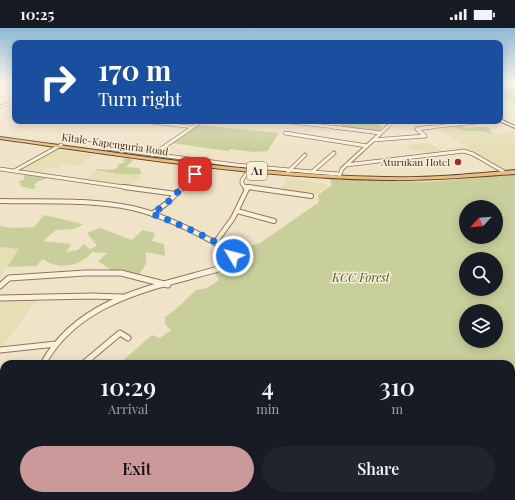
<!DOCTYPE html>
<style>
:root{--surface:#171b24;--page:#20242c;--text:#f1f3f6;--muted:#9ea1a6;--accent:#cc999b}
body{margin:0;font-family:"Playfair Display",serif;background:var(--page);color:var(--text);height:100vh;display:flex;flex-direction:column;font-size:15px;white-space:nowrap}
*{box-sizing:border-box;margin:0}
p{font-size:13px;color:var(--muted)}
.icon{flex:none;width:22px;height:22px;fill:none;stroke:currentColor;stroke-width:2;stroke-linecap:round;stroke-linejoin:round}
.map{position:relative;flex:1;overflow:hidden}
.details{position:absolute;left:0px;top:332px;width:515px;height:140px;display:flex;flex-direction:column;background:var(--surface);border-radius:12px 12px 0 0;box-shadow:0 2px 10px #0003}
.details>*{flex:none}
.hud{position:absolute;left:12px;top:12px;width:491px;height:84px;border-radius:8px;box-shadow:0 2px 10px #0003;background:#1a4fa0;color:#fff;overflow:hidden}
.needle{width:26px;rotate:244deg}
.fabs{position:absolute;left:459px;top:172px;display:grid;gap:8px}
.fabs a{display:grid;place-items:center;width:44px;height:44px;border-radius:50%;background:var(--surface);box-shadow:0 2px 10px #0003;font-size:20px}
.pin{position:absolute;display:grid;place-items:center;width:34px;height:34px;color:#fff;margin:-17px;border-radius:8px;box-shadow:0 2px 6px #0006}
.me{position:absolute;width:44px;margin:-22px;rotate:307deg;stroke-linejoin:round;filter:drop-shadow(0 0 3px #0008)}
.turn{display:flex;align-items:center;gap:14px;height:84px;padding:0 20px;font-size:18px}
.turn .icon{width:52px;height:52px;stroke-width:2.5}
.turn b{display:block;font-size:28px;line-height:34px}
.eta{display:flex;justify-content:space-evenly;align-items:center;height:68px;text-align:center}
.eta b{font-size:24px;font-weight:600;line-height:28px}
.cta{display:flex;gap:8px;margin-top:auto;padding:8px 20px}
.cta a{flex:1;height:46px;border-radius:24px;background:var(--accent);color:#111;font-size:16px;font-weight:600;line-height:46px;text-align:center}
.cta a+a{background:var(--page);color:var(--text)}
.status{display:flex;justify-content:space-between;align-items:center;height:28px;padding:0 20px;background:var(--surface);direction:ltr}
.status svg{height:11px;fill:currentColor}
.map>svg:first-child{display:block}
</style>
<div class="status"><b>10:25</b><svg viewBox="0 0 49 12"><path d="M0 12V9h3v3zM5 12V6h3v6zM10 12V3h3v9zM15 12V0h3v12zM26 1h20v11H26zM47 4h2v5h-2z"/></svg></div>
<div class="map">
<svg width="515" height="472" viewBox="0 0 515 472">
<rect width="100%" height="100%" fill="#f0e4c8"/>
<!-- farmland -->
<path fill="#e6deb5" d="M 452,98 L 465,103 L 480,103 L 492,106 L 513,103 L 515,104 L 515,140 L 506,142 L 435,100 Z
M 428,115 L 444,124 L 427,126 L 422,122 L 413,123 L 405,117 Z
M 56,121 L 94,127 L 79,138 L 65,136 L 58,140 L 49,139 L 39,145 L 17,143 Z
M 96,142 L 113,145 L 139,147 L 142,149 L 129,158 L 85,152 Z
M 287,150 L 321,155 L 327,157 L 316,167 L 281,161 Z
M 0,219 L 19,221 L 0,250 Z
M 37,272 L 3,318 L 0,318 L 0,274 Z
M 4,453 L 4,468 L 58,468 L 62,472 L 0,472 L 0,457 Z"/>
<!-- green -->
<path fill="#c9cf9b" fill-rule="evenodd" d="M 500,59 L 515,61 L 515,75 L 500,70 Z
M 341,93 L 367,93 L 368,95 L 382,97 L 379,104 L 342,100 Z
M 197,97 L 279,105 L 267,123 L 254,124 L 231,121 L 228,123 L 171,115 Z
M 458,97 C 461,98 464,100 467,100 C 471,100 482,97 492,101 L 488,102 L 494,106 L 480,103 L 465,103 L 452,98 Z
M 128,130 L 133,132 L 126,139 L 139,140 L 142,145 C 137,149 104,144 96,142 L 97,141 C 105,141 113,144 119,138 L 117,137 L 125,134 L 122,132 Z
M 24,146 L 50,149 L 39,153 L 34,157 L 36,160 L 33,161 L 20,158 L 21,155 L 17,155 L 24,151 Z
M 515,146 L 515,472 L 120,472 L 114,468 L 511,468 L 511,336 L 119,336 L 152,307 L 160,310 L 171,302 L 165,296 L 165,289 L 176,281 L 196,262 L 207,260 L 219,252 L 215,245 L 229,245 L 238,235 L 236,225 L 247,218 L 260,215 L 319,174 L 318,167 L 332,157 L 330,151 L 428,154 ZM 466,179 L 496,179 L 496,209 L 466,209 ZM 466,231 L 496,231 L 496,261 L 466,261 ZM 466,283 L 496,283 L 496,313 L 466,313 Z
M 44,187 L 83,196 L 74,201 L 56,202 L 43,213 L 71,216 L 66,224 L 78,222 L 84,216 L 90,221 L 97,218 L 87,205 L 100,200 L 132,212 L 143,202 L 155,205 L 152,213 L 164,216 L 165,228 L 146,224 L 146,236 L 139,247 L 111,242 L 98,233 L 107,225 L 92,224 C 81,238 58,243 43,231 L 36,238 L 7,239 L 19,221 L 0,219 L 0,198 L 13,200 L 34,199 Z"/>
<g fill="none" stroke-linecap="round" stroke-linejoin="round">
<!-- minor-far4 casing -->
<g stroke="#8d765c" stroke-width="3.5">
<path id="minor-far4" d="M 0,58 L 9,55
M 0,79 L 15,73
M 141,93 L 192,99
M 279,93 L 342,100
M 326,93 L 339,93
M 191,100 L 202,93
M 386,100 L 394,93
M 423,100 L 490,93"/>
</g>
<!-- minor-far3 casing -->
<g stroke="#8d765c" stroke-width="4.5">
<path id="minor-far3" d="M 333,99 L 381,105 L 342,141 L 339,149
M 285,105 L 367,118
M 381,105 L 387,99
M 425,108 L 417,101 L 432,99
M 373,112 L 425,108
M 105,120 L 236,137 L 312,144
M 334,125 L 312,144 L 339,146
M 152,127 L 193,99
M 346,137 L 464,123 L 473,126 L 506,145
M 0,141 L 14,143 L 61,117
M 14,143 L 131,160
M 287,145 L 305,127
M 244,158 L 255,160
M 182,160 L 204,137
M 246,160 L 242,156 L 242,152 L 249,142"/>
</g>
<!-- minor-far2 casing -->
<g stroke="#8d765c" stroke-width="6">
<path id="minor-far2" d="M 124,159 L 176,166
M 248,159 L 311,168
M 0,173 C 43,174 89,171 132,180 C 159,186 184,198 208,211 C 217,216 228,218 233,228 L 227,237
M 237,183 L 274,193
M 152,186 L 167,175 L 183,159
M 215,215 L 233,190 L 247,161 L 245,159"/>
</g>
<!-- minor-far1 casing -->
<g stroke="#8d765c" stroke-width="7">
<path id="minor-far1" d="M 0,258 L 9,250 L 85,245 L 121,245 L 168,257
M 0,270 L 92,268 L 122,269
M 0,322 L 56,316
M 43,336 C 79,270 156,259 222,240 L 228,236
M 83,336 L 120,305 L 128,310"/>
</g>
<!-- minor casing -->
<g stroke="#8d765c" stroke-width="9">
<path id="minor" d="M 0,386 L 4,386
M 0,452 L 4,448
M 100,468 L 105,472"/>
</g>
<!-- secondary casing -->
<g stroke="#6f573f" stroke-width="2">
<path id="secondary" d="M 500,91 L 515,98 L 515,100 L 499,93 Z"/>
</g>
<!-- trunk casing -->
<g stroke="#5b4430" stroke-width="2">
<path id="trunk" d="M 0,109 C 128,126 256,147 385,149 C 429,150 472,146 515,142 L 515,146 C 472,149 429,153 385,152 C 256,150 128,129 0,111 Z"/>
</g>
<!-- minor-far4 -->
<use href="#minor-far4" stroke="#faf1dc" stroke-width="2.5"/>
<!-- minor-far3 -->
<use href="#minor-far3" stroke="#faf1dc" stroke-width="3"/>
<!-- minor-far2 -->
<use href="#minor-far2" stroke="#faf1dc" stroke-width="4"/>
<!-- minor-far1 -->
<use href="#minor-far1" stroke="#faf1dc" stroke-width="5"/>
<!-- minor -->
<use href="#minor" stroke="#faf1dc" stroke-width="7"/>
<!-- secondary -->
<use href="#secondary" fill="#faf1dc" fill-rule="evenodd"/>
<!-- trunk -->
<use href="#trunk" fill="#eabe7c" fill-rule="evenodd"/>
</g>
<!-- sky -->
<linearGradient id="sky" x2="0" y2="1"><stop stop-color="#8fbad6"/><stop offset="0.45" stop-color="#f8f3e6"/><stop offset="1" stop-color="#f8f3e6" stop-opacity="0"/></linearGradient>
<rect width="515" height="121" fill="url(#sky)"/>
<g fill="none" stroke-linecap="round" stroke-linejoin="round">
<!-- route -->
<path stroke="#1a73e8" stroke-width="7" stroke-dasharray="0 12.6" d="M 195,146 L 167,175 L 152,186 C 165,190 230,217 233,228"/>
</g>
<!-- markers -->
<circle fill="#9e2a2b" stroke="#f7eed8" stroke-width="1.5" cx="458" cy="134" r="4"/>
<g text-anchor="middle" stroke-width="3" stroke-linejoin="round" paint-order="stroke">
<!-- far-street labels -->
<g font-size="10" fill="#3d2e20" stroke="#f7eed8">
<text transform="translate(115 116) rotate(8)" y="4">Kitale-Kapenguria Road</text>
</g>
<!-- far-poi labels -->
<g font-size="10" fill="#3d2e20" stroke="#f7eed8" text-anchor="end">
<text x="450" y="138">Aturukan Hotel</text>
</g>
<!-- shield labels -->
<rect fill="#f7eed8" stroke="#756857" stroke-width="1" x="247" y="134" width="20" height="18" rx="3"/>
<g font-size="11" font-weight="bold" fill="#3d2e20">
<text x="257" y="147">A1</text>
</g>
<!-- park labels -->
<g font-size="12" font-style="italic" fill="#4d5a26" stroke="#f7eed8">
<text x="361" y="254">KCC Forest</text>
</g>
</g>
</svg>
<div class="fabs">
<a><svg class="needle" viewBox="-14 -14 28 28"><path d="M0-13l5 13h-10z" fill="#e53935"/><path d="M0 13l5-13h-10z" fill="#9ea1a6"/></svg></a>
<a><svg class="icon" aria-label="search" viewBox="0 0 24 24"><circle cx="10" cy="10" r="6"/><path d="M15 15l6 6"/></svg></a>
<a><svg class="icon" aria-label="layers" viewBox="0 0 24 24"><path d="M12 4l9 5-9 5-9-5zM3 14l9 5 9-5"/></svg></a>
</div>
<div class="pin" style="left:195px;top:146px;background:#d93025"><svg class="icon" aria-label="arrive" viewBox="0 0 24 24"><path d="M6 21V4h12l-3 4 3 4H6"/></svg></div>
<svg class="me" style="left:233px;top:228px" viewBox="-20 -20 40 40"><circle r="17" fill="#1a73e8" stroke="#fff" stroke-width="3"/><path d="M0-11L8 9 0 5-8 9z" fill="#fff"/></svg>
<div class="hud">
<div class="turn"><svg class="icon" aria-label="right" viewBox="0 0 24 24"><path d="M7 20v-9h11M14 6l5 5-5 5"/></svg><div><b>170 m</b>Turn right</div></div>
</div>
<section class="details">
<div class="eta">
<div><b>10:29</b><p>Arrival</p></div>
<div><b>4</b><p>min</p></div>
<div><b>310</b><p>m</p></div>
</div>
<div class="cta"><a>Exit</a><a>Share</a></div>
</section>
</div>
